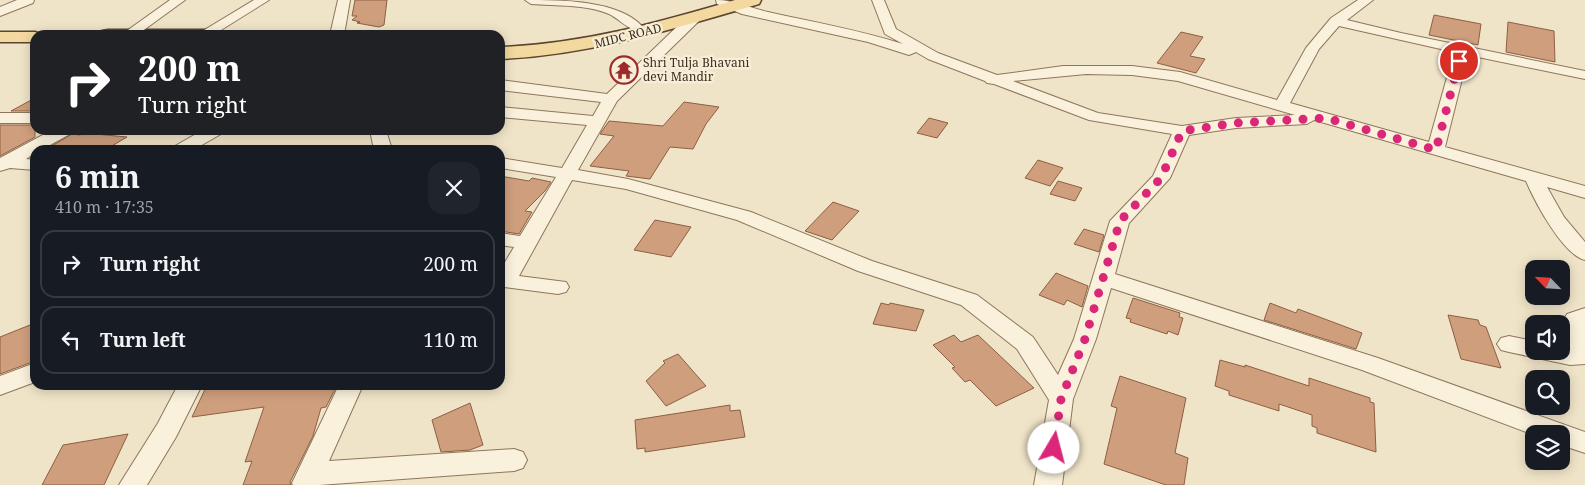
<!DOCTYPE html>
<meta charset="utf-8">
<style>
:root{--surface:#171b24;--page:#20242c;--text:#f1f3f6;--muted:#9ea1a6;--line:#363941}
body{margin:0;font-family:"Noto Serif",serif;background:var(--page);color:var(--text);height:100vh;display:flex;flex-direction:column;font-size:19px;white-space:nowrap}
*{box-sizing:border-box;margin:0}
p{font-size:16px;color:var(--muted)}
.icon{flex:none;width:28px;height:28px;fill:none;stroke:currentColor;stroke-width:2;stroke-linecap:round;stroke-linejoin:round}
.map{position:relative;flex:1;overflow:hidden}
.details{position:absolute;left:30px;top:145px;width:475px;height:245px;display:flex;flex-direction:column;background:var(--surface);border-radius:15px;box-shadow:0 2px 12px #0003}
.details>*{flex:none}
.top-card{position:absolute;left:30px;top:30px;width:475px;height:105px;border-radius:15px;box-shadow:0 2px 12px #0003;background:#202124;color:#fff;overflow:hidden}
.needle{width:32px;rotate:295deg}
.buttons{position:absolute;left:1525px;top:260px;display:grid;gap:10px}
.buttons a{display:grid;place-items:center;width:45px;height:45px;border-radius:10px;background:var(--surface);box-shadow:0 2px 12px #0003;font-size:25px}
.pin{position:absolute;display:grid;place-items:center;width:42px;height:42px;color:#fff;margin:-21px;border:2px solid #fff;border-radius:50%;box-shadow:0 1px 5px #0007}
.me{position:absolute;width:55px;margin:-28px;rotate:8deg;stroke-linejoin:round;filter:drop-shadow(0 0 4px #0008)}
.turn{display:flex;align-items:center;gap:18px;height:105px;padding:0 25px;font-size:22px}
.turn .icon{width:65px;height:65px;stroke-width:2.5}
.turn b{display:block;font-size:35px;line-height:42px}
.round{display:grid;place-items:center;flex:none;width:52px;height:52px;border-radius:15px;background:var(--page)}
.summary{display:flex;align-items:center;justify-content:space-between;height:85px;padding:0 25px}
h1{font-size:30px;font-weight:700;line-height:38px}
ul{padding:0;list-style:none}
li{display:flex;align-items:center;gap:15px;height:68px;margin:0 10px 8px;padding:0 15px;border:2px solid var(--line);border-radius:15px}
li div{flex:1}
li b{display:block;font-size:19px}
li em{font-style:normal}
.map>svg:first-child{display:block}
</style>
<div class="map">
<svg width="1585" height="485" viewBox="0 0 1585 485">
<rect width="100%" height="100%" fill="#f0e4c8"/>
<!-- building -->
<path fill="#cf9f7d" stroke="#8d5f41" d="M 355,0 L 387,0 L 384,25 L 379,27 L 357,23 L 360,22 L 352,20 L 357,16 L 352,16 Z
M 1434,15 L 1481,24 L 1478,45 L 1429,35 Z
M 1508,22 L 1554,31 L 1555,62 L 1506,52 Z
M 1181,32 L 1203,37 L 1190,56 L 1205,59 L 1196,73 L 1157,63 Z
M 35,98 L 35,111 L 11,111 Z
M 684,102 L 719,107 L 706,124 L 693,149 L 670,147 L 650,179 L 626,176 L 629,171 L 590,166 L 614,136 L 600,134 L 609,121 L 663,126 Z
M 929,118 L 948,123 L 937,138 L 917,133 Z
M 0,125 L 35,125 L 35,137 L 0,156 Z
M 84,133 L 127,137 L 105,150 L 45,150 L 72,134 L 80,135 Z
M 1038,160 L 1063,168 L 1050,186 L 1025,178 Z
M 500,176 L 529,181 L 532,178 L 551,182 L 545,191 L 525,211 L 532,212 L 519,234 L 500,231 Z
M 1058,181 L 1082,188 L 1075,201 L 1050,194 Z
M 833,202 L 859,211 L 832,240 L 805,231 Z
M 655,220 L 691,227 L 671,257 L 634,250 Z
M 1084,229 L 1104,235 L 1099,252 L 1074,244 Z
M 1056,273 L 1088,286 L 1082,307 L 1067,300 L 1064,305 L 1039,295 Z
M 1133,298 L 1180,313 L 1179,317 L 1183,318 L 1178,335 L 1168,331 L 1167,334 L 1130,322 L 1131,319 L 1126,318 Z
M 881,303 L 889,305 L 890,303 L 924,310 L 916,331 L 873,324 Z
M 1270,303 L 1296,313 L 1298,309 L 1362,333 L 1356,349 L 1264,320 Z
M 1448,315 L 1478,320 L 1480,325 L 1486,327 L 1501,368 L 1461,359 Z
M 35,323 L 35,361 L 0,374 L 0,337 Z
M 954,335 L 961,342 L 978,335 L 1034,388 L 996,406 L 970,380 L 965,382 L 952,368 L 955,367 L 933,345 Z
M 678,354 L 706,386 L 666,406 L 646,381 L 665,363 L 663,361 Z
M 1220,360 L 1245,367 L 1245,365 L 1309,386 L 1309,378 L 1370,398 L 1370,402 L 1374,403 L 1376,452 L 1317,433 L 1317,428 L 1312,426 L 1312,415 L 1279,404 L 1279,411 L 1229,395 L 1229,391 L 1215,386 Z
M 1120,376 L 1186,398 L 1175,453 L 1188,458 L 1184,485 L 1166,485 L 1104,464 L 1117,408 L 1111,406 Z
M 207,385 L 337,385 L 326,407 L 321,408 L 313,436 L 290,482 L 291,485 L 243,485 L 252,461 L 245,462 L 264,407 L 192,417 Z
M 470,403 L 483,445 L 470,450 L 441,452 L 432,420 Z
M 730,405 L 730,411 L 740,410 L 745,437 L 645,452 L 645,448 L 637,449 L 635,420 Z
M 128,434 L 104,485 L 42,485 L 63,445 Z"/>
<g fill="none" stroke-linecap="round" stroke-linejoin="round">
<!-- minor casing -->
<g stroke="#8d765c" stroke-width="2">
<path id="minor" d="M 17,0 L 34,0 L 33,3 L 0,16 L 0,7 Z
M 170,0 L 185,0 L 137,35 L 121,35 Z
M 254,0 L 269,0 L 213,35 L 196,35 Z
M 338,0 L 350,0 L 344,35 L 330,35 Z
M 525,0 C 560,0 618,0 642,26 L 635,30 C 625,27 618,18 609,14 C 586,4 555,6 531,4 Z
M 716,0 C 735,0 750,8 768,12 C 813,22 859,30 903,44 L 885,34 L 872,0 L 884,0 L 896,29 L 938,53 L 997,75 L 1063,66 L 1132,66 L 1180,72 L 1277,100 L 1306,48 L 1331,18 L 1358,0 L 1373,0 L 1347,20 L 1401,33 L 1585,71 L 1585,79 L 1468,55 L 1445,147 L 1585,186 L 1585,198 L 1547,187 L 1564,217 L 1585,242 L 1585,260 C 1563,255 1535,202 1526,181 L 1314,120 L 1307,124 L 1236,128 L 1189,135 L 1170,178 L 1129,223 L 1115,274 L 1378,358 L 1585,432 L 1585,453 L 1561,445 L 1561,434 L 1534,435 L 1362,370 L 1111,288 L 1096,339 L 1073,399 L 1062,485 L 1034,485 L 1049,400 L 1017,349 L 961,305 L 858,271 L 737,220 L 626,189 L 572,180 L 519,276 L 566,282 L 569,287 L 566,292 L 558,294 L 504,287 C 495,273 507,260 514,247 L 500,245 L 500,233 L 520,236 L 556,177 L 500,168 L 500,158 L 562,168 L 587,125 L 500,117 L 500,107 L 593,116 L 601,102 L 500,90 L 500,80 L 607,94 L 689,15 L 694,14 L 701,18 L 699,21 L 617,101 L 578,170 L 628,179 L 751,212 L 872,261 L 977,295 L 1033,337 L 1058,375 L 1074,339 L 1110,221 L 1153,176 L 1172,134 L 1089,120 L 994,84 L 987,83 L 985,81 L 928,59 L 916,52 L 909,55 L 868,42 L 742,14 L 717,4 ZM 1339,26 L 1454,52 L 1429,142 L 1290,103 L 1319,49 ZM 1086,74 L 1132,75 L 1178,81 L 1295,115 L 1236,118 L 1182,126 L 1098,113 L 1013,81 Z
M 0,113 L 35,113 L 35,123 L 0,123 Z
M 52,130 L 72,130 L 70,134 L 41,150 L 35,150 L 35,153 L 26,159 L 35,160 L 35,170 L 10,168 L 0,171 L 0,158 Z
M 203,130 L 223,130 L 221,134 L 193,150 L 172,150 L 175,146 Z
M 370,130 L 386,130 L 392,150 L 374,150 Z
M 1585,308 L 1585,364 L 1570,365 L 1509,352 L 1501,350 L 1497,344 L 1501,338 L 1509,336 L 1534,341 L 1534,351 L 1561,351 L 1561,347 L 1570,349 L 1564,319 L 1567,314 Z
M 35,363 L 35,382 L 0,395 L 0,376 Z
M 178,385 L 202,385 L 176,437 L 147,485 L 119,485 L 158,423 Z
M 339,385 L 363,385 L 329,461 L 514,449 L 523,452 L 527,460 L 523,468 L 514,471 L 319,485 L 293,485 L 292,483 Z"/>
</g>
<!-- major casing -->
<g stroke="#5b4430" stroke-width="3">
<path id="major" d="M 735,0 L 761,0 L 759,4 C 673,29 590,55 500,59 L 500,47 C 582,44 657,23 735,0 Z
M 108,30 L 214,30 L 220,31 L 223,35 L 99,35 L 102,31 Z
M 0,32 L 35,32 L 43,35 L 35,35 L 35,42 L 0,42 Z"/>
</g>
<!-- minor -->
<use href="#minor" fill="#faf1dc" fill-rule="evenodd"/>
<!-- major -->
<use href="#major" fill="#f3d9a0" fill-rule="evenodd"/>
</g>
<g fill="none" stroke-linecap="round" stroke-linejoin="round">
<!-- route -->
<path stroke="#db2777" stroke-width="9" stroke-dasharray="0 16.2" d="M 1054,448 L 1061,399 L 1085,339 L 1120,221 L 1161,178 L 1182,131 L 1236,123 L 1326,118 L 1436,150 L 1459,61"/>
</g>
<!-- icons -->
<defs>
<g id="temple-ring" transform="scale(1.4375)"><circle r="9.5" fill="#f7eed8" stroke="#9e2a2b" stroke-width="1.5"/><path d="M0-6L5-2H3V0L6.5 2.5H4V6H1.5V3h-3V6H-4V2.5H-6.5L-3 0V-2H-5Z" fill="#9e2a2b"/></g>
</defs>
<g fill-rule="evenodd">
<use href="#temple-ring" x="624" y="70"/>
</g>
<g text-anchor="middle" stroke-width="4.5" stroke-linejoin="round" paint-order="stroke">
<!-- far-street labels -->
<g font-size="12" fill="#3d2e20" stroke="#f7eed8">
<text transform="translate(628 36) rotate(-14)" y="4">MIDC ROAD</text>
</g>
<!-- far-poi labels -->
<g font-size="12" fill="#3d2e20" stroke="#f7eed8" text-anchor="start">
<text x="643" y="67">Shri Tulja Bhavani<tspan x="643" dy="14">devi Mandir</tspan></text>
</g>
</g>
</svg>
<div class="buttons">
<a><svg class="needle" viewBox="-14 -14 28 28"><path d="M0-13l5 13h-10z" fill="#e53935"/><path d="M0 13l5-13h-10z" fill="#9ea1a6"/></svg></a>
<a><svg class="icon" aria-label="sound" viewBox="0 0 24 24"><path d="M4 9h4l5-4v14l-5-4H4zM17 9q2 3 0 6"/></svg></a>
<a><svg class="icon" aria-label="search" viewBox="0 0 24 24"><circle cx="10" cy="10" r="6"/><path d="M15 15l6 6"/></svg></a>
<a><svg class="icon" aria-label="layers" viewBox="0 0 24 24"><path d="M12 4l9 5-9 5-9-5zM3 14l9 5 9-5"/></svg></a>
</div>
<div class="pin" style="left:1459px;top:61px;background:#d93025"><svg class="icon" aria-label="arrive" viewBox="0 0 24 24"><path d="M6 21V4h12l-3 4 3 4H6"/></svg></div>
<svg class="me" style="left:1054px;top:448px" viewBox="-20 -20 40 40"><circle r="19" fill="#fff"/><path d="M0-13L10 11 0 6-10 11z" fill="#db2777"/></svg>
<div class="top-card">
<div class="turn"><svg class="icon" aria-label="right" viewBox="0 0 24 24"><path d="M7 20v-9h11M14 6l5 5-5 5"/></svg><div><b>200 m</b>Turn right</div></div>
</div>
<section class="details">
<div class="summary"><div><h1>6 min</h1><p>410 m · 17:35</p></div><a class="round"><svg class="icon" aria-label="close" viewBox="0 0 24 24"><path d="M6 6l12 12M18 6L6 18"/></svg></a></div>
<ul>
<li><svg class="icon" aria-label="right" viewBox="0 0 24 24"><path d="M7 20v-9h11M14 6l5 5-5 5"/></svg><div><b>Turn right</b></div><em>200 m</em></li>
<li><svg class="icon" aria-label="left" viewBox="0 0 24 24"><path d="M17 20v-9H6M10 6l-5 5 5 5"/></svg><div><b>Turn left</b></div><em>110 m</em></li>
</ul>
</section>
</div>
